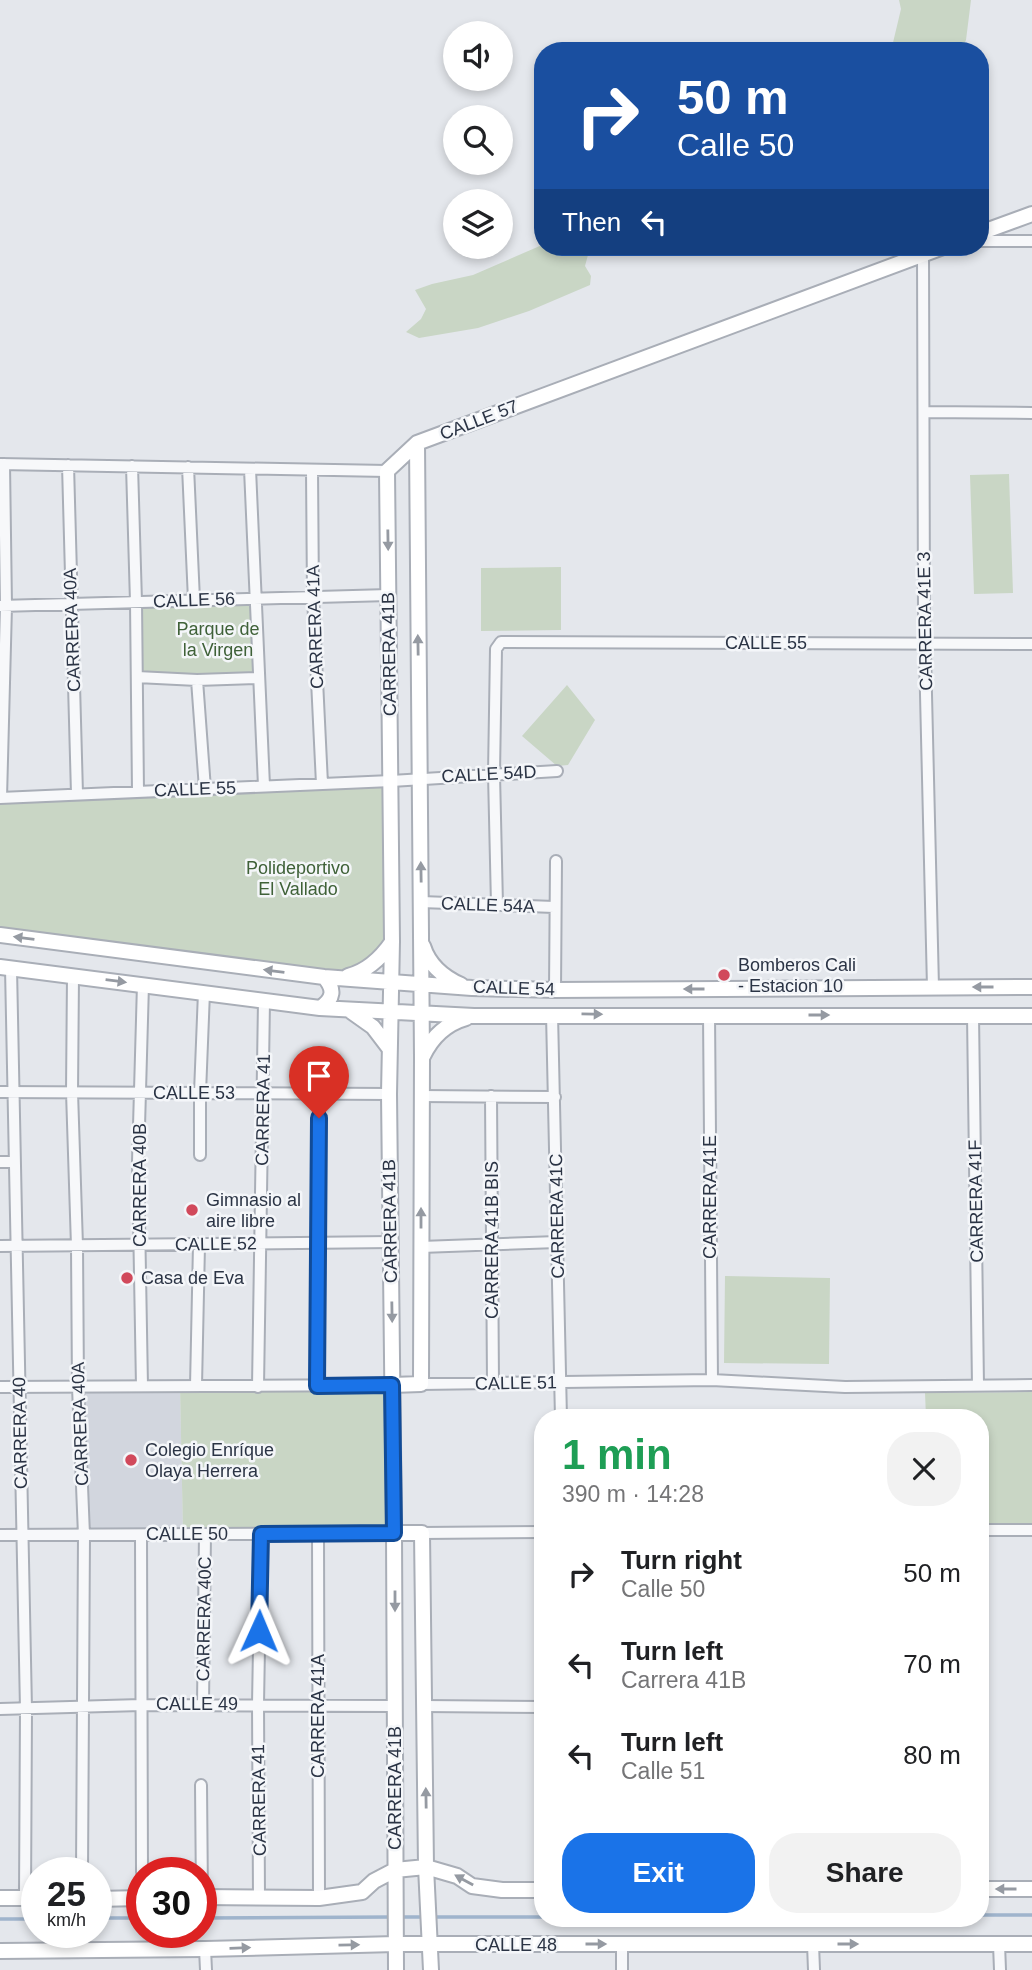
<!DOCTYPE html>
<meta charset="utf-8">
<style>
:root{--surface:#fff;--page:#f2f2f2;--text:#202124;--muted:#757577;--accent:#1a73e8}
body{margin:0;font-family:Helvetica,sans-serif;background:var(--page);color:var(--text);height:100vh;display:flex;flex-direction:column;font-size:26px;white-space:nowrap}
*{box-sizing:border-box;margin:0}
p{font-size:23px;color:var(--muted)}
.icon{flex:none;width:38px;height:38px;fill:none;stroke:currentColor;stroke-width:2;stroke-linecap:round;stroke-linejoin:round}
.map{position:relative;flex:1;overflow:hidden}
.side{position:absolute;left:534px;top:1409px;width:455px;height:518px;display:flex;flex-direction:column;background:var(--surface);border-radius:28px;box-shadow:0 4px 10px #0003}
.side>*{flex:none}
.guide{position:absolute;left:534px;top:42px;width:455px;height:214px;border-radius:28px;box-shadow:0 4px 10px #0003;background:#1a4fa0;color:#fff;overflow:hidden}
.fabs{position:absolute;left:443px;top:21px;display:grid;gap:14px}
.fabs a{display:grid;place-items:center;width:70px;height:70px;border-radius:50%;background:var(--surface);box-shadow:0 4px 10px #0003;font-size:35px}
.speed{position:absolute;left:21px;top:1857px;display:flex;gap:14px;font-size:35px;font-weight:700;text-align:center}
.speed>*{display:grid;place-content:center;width:91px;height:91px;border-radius:50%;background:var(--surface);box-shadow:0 4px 10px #0003;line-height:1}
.speed small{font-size:18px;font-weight:400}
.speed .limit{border:10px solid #d22;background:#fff;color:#111}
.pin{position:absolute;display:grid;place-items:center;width:60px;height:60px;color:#fff;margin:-72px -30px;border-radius:50% 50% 50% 0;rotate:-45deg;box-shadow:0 0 7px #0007}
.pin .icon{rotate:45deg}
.me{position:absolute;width:77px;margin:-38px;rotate:1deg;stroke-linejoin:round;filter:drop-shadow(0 0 5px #0008)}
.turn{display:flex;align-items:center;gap:24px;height:147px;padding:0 28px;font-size:32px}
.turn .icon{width:91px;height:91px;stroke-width:2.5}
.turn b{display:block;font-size:49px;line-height:60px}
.then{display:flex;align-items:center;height:66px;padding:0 28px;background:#0003;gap:14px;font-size:26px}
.round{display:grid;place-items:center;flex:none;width:74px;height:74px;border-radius:28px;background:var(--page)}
.summary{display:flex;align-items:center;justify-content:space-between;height:119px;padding:0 28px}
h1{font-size:42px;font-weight:600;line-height:52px;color:#1e9e55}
.primary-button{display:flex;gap:14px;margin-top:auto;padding:14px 28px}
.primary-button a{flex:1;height:80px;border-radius:28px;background:var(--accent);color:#fff;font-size:28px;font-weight:600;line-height:80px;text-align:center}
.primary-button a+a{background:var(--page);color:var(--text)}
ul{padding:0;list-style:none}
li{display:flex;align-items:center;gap:21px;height:91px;padding:0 28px}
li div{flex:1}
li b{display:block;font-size:26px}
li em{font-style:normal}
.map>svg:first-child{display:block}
</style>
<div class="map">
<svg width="1032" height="1970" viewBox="0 0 1032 1970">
<rect width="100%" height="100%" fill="#e4e7ec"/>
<!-- built -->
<path fill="#d2d6de" d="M 180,1386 L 183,1534 L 84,1535 L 78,1387 Z"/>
<!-- green -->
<path fill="#c9d6c5" d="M 899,0 L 971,0 L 966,40 L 961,51 L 891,51 L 901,9 Z
M 542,245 L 607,247 L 588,255 L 585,266 L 591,276 L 590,285 L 529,311 L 478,328 L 419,338 L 406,332 L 421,319 L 426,309 L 415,290 L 432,284 L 473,275 Z
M 1009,474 L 1013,593 L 974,594 L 970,475 Z
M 561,567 L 561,630 L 481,631 L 481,568 Z
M 255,598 L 259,678 L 137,677 L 136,602 Z
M 567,685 L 595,720 L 568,765 L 557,766 L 522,736 Z
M 391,781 L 392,941 L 354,974 L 0,935 L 0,798 Z
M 725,1276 L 830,1278 L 829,1364 L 724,1363 Z
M 392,1385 L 394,1533 L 183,1534 L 180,1386 Z
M 1032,1392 L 1032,1526 L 980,1526 L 980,1418 L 926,1417 L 925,1393 Z"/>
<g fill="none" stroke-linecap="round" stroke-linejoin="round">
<!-- stream -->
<path stroke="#9fb4cc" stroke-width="3.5" d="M 980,1915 L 1032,1915
M 399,1917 L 423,1917
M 431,1917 L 542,1917
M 96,1918 L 142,1918
M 201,1918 L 392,1917
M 0,1919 L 37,1919"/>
<!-- street casing -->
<g stroke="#a9aeb7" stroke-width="14">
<path id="street" d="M 980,241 L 1032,241
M 923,254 L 924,611 L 933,987
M 924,412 L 1032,413
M 0,464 L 387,471
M 68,465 L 77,794
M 132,466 L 136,602 L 138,792
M 188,467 L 194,600
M 250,469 L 264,786
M 312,470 L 313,597 L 322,784
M 0,606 L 389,595
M 137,677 L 197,680 L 259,678
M 197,680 L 205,789
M 0,798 L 391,781 L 557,771
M 1,798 L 6,606 L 4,464
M 421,902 L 554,907
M 497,905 L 494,774 L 496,649 L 501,642 L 1032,644
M 11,968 L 26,1709 L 25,1898
M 73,976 L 72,1092 L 77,1246 L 78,1387 L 84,1535 L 82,1872
M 555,990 L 556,861
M 552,1014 L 561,1418
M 709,1014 L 712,1380
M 973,1015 L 978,1386
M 0,1092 L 389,1094
M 421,1096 L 555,1097
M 491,1096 L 493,1383
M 200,1155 L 200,1093 L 204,992
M 0,1162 L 15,1162
M 0,1246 L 391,1242
M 421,1247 L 557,1242
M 421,1384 L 712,1380 L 845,1387 L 1032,1385
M 142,1386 L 138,1162 L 143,984
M 196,1386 L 199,1245
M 317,1386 L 319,1093
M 0,1387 L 392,1385
M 258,1387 L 264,1001
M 980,1530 L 1032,1530
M 422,1533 L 542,1532
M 318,1534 L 319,1898
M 0,1535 L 394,1533
M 141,1535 L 142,1872
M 203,1704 L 205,1534
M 424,1706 L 542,1707
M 0,1709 L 141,1705 L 395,1706
M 201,1785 L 202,1897
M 259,1898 L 258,1704 L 261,1534
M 622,1944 L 622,1970
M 813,1944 L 814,1970
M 999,1944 L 1000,1970
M 205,1949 L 206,1970"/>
</g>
<!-- secondary casing -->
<g stroke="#a9aeb7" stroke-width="18">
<path id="secondary" d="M 980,233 L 1032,214
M 0,935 L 324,977 L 472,988 L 555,990 L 1032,987
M 423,946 C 429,965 443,977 461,985
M 0,967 L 320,1008 L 474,1016 L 1032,1016
M 348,976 C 368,971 381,958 392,942
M 320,1008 C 334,999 335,989 324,977
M 349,1010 L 373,1027 L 389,1048
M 423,1056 C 432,1037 445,1024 466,1018
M 392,1385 L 421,1384 L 422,1058 L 417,443
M 394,1533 L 422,1533 L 426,1867 L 431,1970
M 980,1889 L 1032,1889
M 201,1897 L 319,1898 L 362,1892 L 374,1881 L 395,1870 L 426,1867 L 457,1876 L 472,1886 L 502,1890 L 542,1890
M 0,1898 L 37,1898
M 96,1899 L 142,1898
M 0,1951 L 205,1949 L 395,1944 L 1032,1944
M 396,1970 L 394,1533 L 389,1094 L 392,941 L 387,471 L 417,443 L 943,247"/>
</g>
<!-- street -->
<use href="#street" stroke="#f7f8fa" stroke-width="10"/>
<!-- secondary -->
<use href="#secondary" stroke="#fff" stroke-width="14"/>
</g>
<!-- one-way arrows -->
<defs><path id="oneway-solid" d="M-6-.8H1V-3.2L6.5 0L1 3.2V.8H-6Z" transform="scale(1.75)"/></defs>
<g fill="#959aa2">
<use href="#oneway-solid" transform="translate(388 540) rotate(89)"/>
<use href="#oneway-solid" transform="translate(418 645) rotate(-91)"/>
<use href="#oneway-solid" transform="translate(421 872) rotate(-91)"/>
<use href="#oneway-solid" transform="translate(24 938) rotate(-173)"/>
<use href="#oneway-solid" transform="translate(274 971) rotate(-173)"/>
<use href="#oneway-solid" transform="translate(116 981) rotate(7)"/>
<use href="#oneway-solid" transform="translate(983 987) rotate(-180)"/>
<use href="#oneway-solid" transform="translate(694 989) rotate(180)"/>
<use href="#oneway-solid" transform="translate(592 1014) rotate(1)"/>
<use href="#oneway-solid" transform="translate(819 1015)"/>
<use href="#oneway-solid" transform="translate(421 1218) rotate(-90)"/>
<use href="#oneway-solid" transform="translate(392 1312) rotate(89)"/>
<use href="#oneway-solid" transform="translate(395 1601) rotate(90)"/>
<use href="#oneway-solid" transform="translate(426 1798) rotate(-91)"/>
<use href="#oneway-solid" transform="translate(464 1880) rotate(-151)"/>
<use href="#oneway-solid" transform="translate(1006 1889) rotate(-180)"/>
<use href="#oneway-solid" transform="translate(596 1944)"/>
<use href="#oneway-solid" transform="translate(848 1944)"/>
<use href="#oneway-solid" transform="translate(349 1945) rotate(-1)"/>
<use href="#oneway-solid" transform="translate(240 1948) rotate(-2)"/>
</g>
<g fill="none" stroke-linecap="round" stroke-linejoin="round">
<!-- route casing -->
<g stroke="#114b97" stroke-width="18">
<path id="route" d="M 259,1631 L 261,1534 L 394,1533 L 392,1385 L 317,1386 L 319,1118"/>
</g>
<!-- route -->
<use href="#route" stroke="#1a73e8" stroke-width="12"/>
</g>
<!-- markers -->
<g fill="#d1495b" stroke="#f4f6f9" stroke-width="2.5">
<circle cx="724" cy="975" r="7"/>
<circle cx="192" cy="1210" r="7"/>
<circle cx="127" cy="1278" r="7"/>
<circle cx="131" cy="1460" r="7"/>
</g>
<g text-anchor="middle" stroke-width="5" stroke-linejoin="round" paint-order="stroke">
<!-- street labels -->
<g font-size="18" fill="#2b3445" stroke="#f4f6f9">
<text transform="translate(479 420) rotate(-21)" y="6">CALLE 57</text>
<text transform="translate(194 600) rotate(-2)" y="6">CALLE 56</text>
<text transform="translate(925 621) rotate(-91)" y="6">CARRERA 41E 3</text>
<text transform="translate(315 627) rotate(-92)" y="6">CARRERA 41A</text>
<text transform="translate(72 630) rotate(-92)" y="6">CARRERA 40A</text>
<text x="766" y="649">CALLE 55</text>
<text transform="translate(389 654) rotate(-91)" y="6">CARRERA 41B</text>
<text transform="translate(489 774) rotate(-3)" y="6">CALLE 54D</text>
<text transform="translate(195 789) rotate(-2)" y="6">CALLE 55</text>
<text transform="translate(488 905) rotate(2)" y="6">CALLE 54A</text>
<text transform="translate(514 988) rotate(2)" y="6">CALLE 54</text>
<text x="194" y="1099">CALLE 53</text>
<text transform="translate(263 1110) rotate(-89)" y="6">CARRERA 41</text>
<text transform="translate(140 1185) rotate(-90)" y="6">CARRERA 40B</text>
<text transform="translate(710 1197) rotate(-90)" y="6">CARRERA 41E</text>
<text transform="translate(976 1201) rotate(-91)" y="6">CARRERA 41F</text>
<text transform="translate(557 1216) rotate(-91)" y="6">CARRERA 41C</text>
<text transform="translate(390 1221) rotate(-91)" y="6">CARRERA 41B</text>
<text transform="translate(492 1240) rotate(-90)" y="6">CARRERA 41B BIS</text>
<text transform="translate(216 1244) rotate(-1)" y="6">CALLE 52</text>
<text transform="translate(516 1383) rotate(-1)" y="6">CALLE 51</text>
<text transform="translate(80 1424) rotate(-92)" y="6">CARRERA 40A</text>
<text transform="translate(20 1433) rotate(-91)" y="6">CARRERA 40</text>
<text x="187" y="1540">CALLE 50</text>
<text transform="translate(204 1619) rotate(-89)" y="6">CARRERA 40C</text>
<text x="197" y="1710">CALLE 49</text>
<text transform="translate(318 1716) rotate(-90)" y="6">CARRERA 41A</text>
<text transform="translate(395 1788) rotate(-90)" y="6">CARRERA 41B</text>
<text transform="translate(259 1800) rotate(-91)" y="6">CARRERA 41</text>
<text x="516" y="1951">CALLE 48</text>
</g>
<!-- park labels -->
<g font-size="18" fill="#3f6138" stroke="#f4f6f9">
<text x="218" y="635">Parque de<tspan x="218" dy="21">la Virgen</tspan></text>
<text x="298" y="874">Polideportivo<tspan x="298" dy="21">El Vallado</tspan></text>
</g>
<!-- poi labels -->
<g font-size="18" fill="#2b3445" stroke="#f4f6f9" text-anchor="start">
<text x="738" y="971">Bomberos Cali<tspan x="738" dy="21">- Estacion 10</tspan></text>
<text x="206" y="1206">Gimnasio al<tspan x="206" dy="21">aire libre</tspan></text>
<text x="141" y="1284">Casa de Eva</text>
<text x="145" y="1456">Colegio Enríque<tspan x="145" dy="21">Olaya Herrera</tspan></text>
</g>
</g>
</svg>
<div class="fabs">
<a><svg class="icon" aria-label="sound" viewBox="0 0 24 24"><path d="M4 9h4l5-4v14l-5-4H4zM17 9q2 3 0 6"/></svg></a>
<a><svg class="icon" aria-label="search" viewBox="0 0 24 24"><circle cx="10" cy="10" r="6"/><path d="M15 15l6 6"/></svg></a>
<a><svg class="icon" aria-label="layers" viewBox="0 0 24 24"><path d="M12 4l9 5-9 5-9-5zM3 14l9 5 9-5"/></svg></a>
</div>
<div class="speed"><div>25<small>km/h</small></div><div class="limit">30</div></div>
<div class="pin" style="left:319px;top:1118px;background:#d93025"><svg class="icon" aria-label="arrive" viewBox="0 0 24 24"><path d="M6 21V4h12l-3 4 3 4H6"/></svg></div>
<svg class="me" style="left:259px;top:1631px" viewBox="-20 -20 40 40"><path d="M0-17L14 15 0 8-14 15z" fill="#1a73e8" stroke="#fff" stroke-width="4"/></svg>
<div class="guide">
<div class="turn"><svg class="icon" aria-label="right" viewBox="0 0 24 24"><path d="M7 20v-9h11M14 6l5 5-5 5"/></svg><div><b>50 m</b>Calle 50</div></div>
<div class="then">Then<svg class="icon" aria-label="left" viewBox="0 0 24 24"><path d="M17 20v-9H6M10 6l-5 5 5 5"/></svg></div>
</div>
<section class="side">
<div class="summary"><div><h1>1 min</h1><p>390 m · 14:28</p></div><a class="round"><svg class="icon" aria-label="close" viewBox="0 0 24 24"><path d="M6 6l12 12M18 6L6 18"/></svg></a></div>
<ul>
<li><svg class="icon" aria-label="right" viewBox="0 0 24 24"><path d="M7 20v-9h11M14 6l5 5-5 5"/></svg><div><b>Turn right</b><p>Calle 50</p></div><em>50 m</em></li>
<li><svg class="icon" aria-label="left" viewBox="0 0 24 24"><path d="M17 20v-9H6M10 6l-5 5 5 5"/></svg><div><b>Turn left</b><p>Carrera 41B</p></div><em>70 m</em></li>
<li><svg class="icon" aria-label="left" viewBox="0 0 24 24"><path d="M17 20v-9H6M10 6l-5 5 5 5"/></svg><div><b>Turn left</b><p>Calle 51</p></div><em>80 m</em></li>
</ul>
<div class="primary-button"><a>Exit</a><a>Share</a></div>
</section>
</div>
